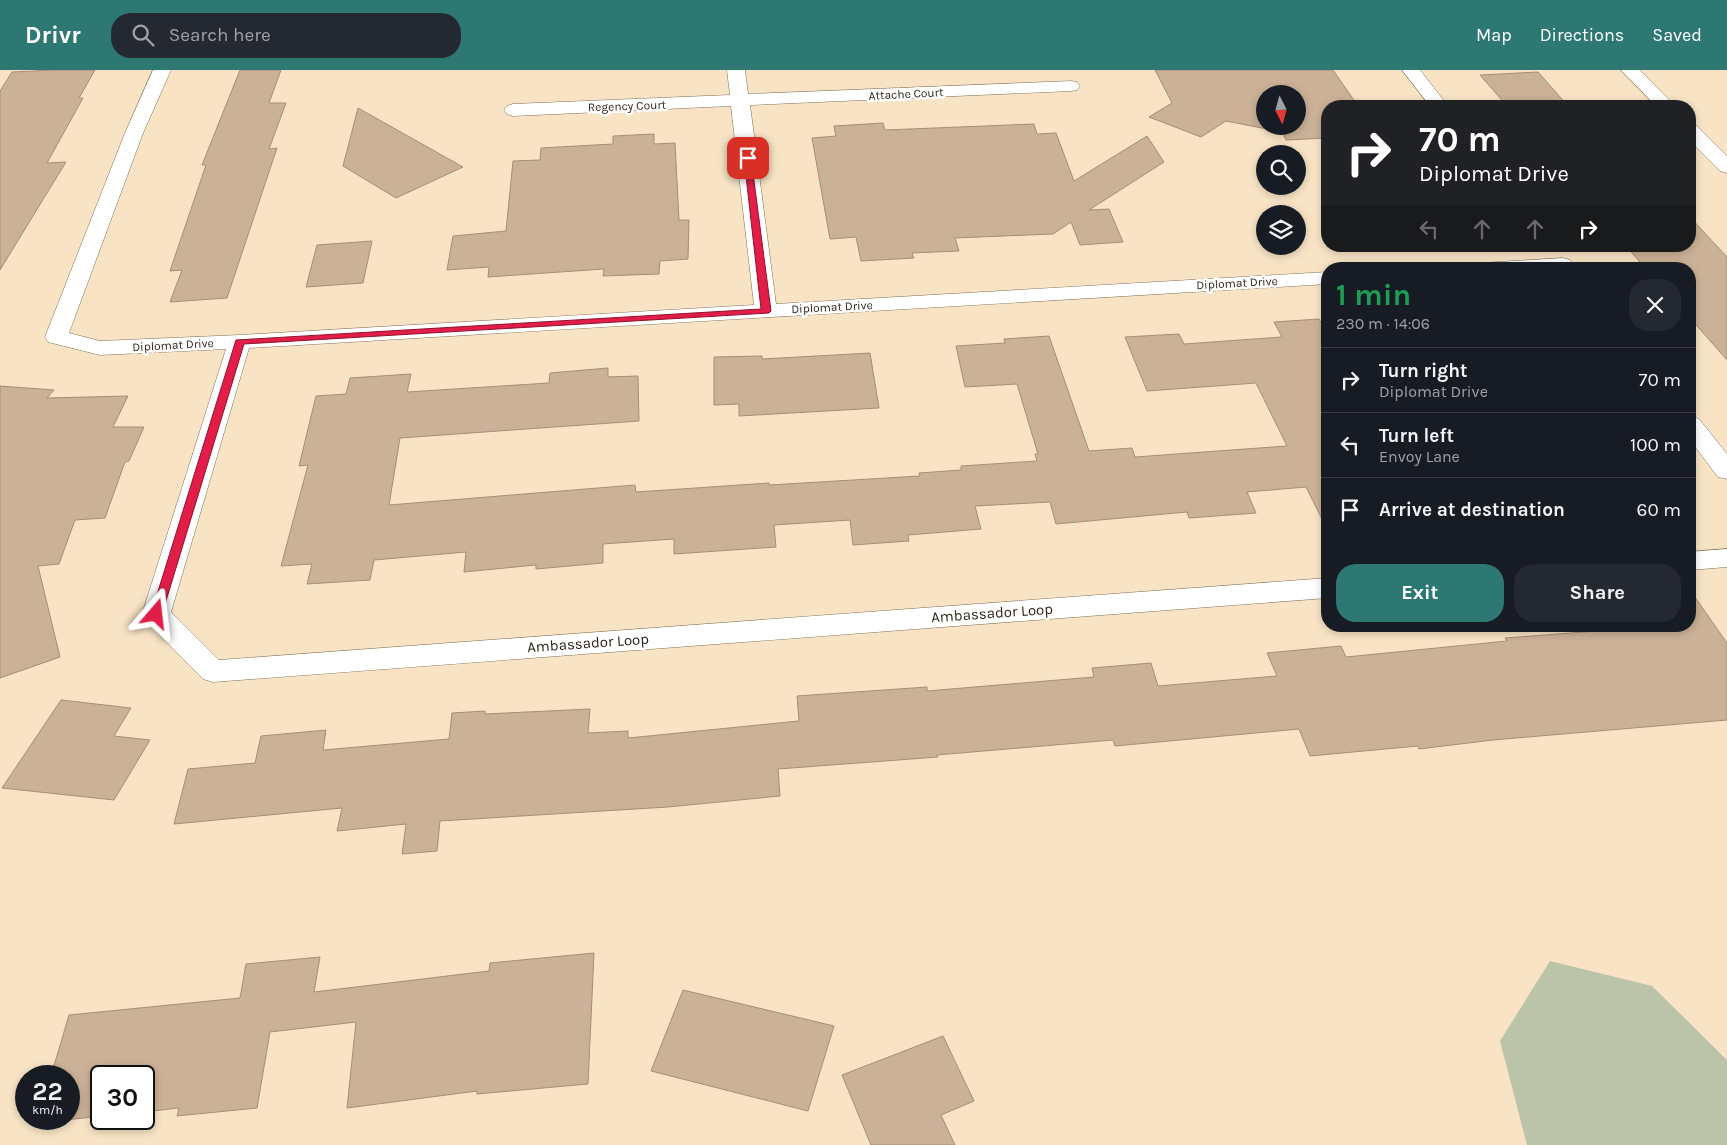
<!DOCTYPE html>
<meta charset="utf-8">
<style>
:root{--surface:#171b24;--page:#242831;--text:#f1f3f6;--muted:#9ea1a6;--line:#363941;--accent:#2e7874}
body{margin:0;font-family:Karla,sans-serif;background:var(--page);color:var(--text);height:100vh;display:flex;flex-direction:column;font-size:19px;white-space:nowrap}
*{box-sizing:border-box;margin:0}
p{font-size:16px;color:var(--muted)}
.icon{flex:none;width:28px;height:28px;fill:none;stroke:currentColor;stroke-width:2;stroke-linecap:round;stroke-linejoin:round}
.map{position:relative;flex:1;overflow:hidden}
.drawer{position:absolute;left:1321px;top:192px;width:375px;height:370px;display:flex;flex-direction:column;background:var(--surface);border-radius:20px;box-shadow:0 2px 8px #0003}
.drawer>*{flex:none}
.banner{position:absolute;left:1321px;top:30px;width:375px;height:152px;border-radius:20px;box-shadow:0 2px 8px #0003;background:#202124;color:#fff;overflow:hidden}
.needle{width:32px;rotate:174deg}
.controls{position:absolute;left:1256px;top:15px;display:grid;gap:10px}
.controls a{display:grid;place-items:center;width:50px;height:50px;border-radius:50%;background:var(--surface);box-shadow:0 2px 8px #0003;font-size:25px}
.speed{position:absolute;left:15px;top:995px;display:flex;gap:10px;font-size:25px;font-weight:700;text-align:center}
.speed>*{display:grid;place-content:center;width:65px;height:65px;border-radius:50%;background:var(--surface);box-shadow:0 2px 8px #0003;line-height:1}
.speed small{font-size:12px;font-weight:400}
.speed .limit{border:2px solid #111;border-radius:8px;background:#fff;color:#111}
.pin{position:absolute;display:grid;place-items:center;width:42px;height:42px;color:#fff;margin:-21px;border-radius:10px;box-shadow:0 2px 8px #0006}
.me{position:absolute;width:55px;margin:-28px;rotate:17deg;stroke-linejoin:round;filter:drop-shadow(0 0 4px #0008)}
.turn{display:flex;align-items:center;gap:18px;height:105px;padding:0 15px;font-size:22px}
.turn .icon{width:65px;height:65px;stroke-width:2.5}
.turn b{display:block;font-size:35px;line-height:42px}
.lanes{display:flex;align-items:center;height:48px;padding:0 15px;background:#0003;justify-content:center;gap:25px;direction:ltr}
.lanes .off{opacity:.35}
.round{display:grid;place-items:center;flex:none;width:52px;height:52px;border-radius:20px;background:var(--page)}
.overview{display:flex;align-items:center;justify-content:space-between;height:85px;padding:0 15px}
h1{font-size:30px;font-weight:700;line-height:38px;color:#1e9e55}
.cta{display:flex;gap:10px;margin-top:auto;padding:10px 15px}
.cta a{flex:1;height:58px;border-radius:20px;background:var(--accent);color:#fff;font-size:20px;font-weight:700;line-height:58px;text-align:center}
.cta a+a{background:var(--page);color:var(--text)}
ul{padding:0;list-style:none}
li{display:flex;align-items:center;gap:15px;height:65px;padding:0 15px;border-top:1px solid var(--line)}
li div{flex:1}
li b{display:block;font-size:19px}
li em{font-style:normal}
header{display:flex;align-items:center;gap:30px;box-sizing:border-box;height:70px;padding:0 25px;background:var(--accent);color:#fff}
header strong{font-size:24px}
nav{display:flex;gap:28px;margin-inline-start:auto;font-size:18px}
.search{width:350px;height:45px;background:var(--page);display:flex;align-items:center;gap:12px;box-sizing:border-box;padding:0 18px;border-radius:20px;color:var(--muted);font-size:19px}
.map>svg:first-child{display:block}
</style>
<header>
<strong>Drivr</strong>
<div class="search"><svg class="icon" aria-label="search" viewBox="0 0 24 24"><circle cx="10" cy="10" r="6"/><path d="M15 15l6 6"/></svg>Search here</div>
<nav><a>Map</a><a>Directions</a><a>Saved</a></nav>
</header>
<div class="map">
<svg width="1727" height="1075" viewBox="0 0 1727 1075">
<rect width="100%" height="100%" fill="#f8e4c5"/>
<!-- green -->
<path fill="#bbc4a9" d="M 1550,891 L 1652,916 L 1727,990 L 1727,1075 L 1527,1075 L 1500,971 Z"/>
<!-- building -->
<path fill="#cbb197" stroke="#a68d74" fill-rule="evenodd" d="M 54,0 L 95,0 L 79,28 L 83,28 L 47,93 L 66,92 L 0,200 L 0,21 L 12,2 Z
M 240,0 L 281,0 L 269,33 L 286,33 L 269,79 L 277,78 L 227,228 L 170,232 L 182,200 L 170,201 L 206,95 L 202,95 Z
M 1155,0 L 1333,0 L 1358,36 L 1328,36 L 1328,68 L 1286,70 L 1282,62 L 1226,51 L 1201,67 L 1149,47 L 1172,33 ZM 1265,24 L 1298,24 L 1298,56 L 1265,56 Z
M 1538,2 L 1568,36 L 1507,36 L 1480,5 Z
M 358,38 L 463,97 L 396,128 L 343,96 Z
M 883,53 L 885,60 L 1034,54 L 1037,64 L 1056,63 L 1074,111 L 1147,66 L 1164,92 L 1089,140 L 1109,139 L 1123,172 L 1080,175 L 1071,152 L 1053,164 L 955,168 L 959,181 L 912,183 L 914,188 L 861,191 L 856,167 L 830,169 L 812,68 L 836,66 L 834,56 Z
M 654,64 L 654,74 L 675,73 L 679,150 L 689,150 L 688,189 L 660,191 L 659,204 L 603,206 L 604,199 L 488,207 L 489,197 L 447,200 L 453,166 L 506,161 L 513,91 L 540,90 L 541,78 L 613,74 L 613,66 Z
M 1690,147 L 1727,187 L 1727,290 L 1690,248 L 1690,199 L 1646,199 L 1626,176 L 1690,176 Z
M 372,171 L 363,213 L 306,217 L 317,175 Z
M 1319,249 L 1328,265 L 1328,461 L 1306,417 L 1247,422 L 1256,443 L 1189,448 L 1187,442 L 1056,454 L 1050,432 L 975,436 L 981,459 L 908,465 L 909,471 L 853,475 L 850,450 L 774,455 L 776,477 L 674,484 L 674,469 L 603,474 L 603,493 L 536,499 L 536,495 L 464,502 L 466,482 L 374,490 L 370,510 L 307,514 L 312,494 L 281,496 L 308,395 L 299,396 L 316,326 L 346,324 L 350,308 L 411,304 L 407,322 L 549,313 L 550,303 L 608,298 L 608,307 L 638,306 L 639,351 L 400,368 L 389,435 L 635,415 L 636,422 L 769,413 L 769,415 L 920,406 L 919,403 L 961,400 L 961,396 L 1037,391 L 1035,384 L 1038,384 L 1017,314 L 965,317 L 956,276 L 1005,273 L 1004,269 L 1049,266 L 1089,381 L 1132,378 L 1135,387 L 1287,376 L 1256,313 L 1147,321 L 1125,267 L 1179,264 L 1184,274 L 1282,267 L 1274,252 Z
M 870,283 L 879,338 L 739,346 L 739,334 L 714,335 L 714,287 L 762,286 L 762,289 Z
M 0,316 L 54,320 L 47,328 L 128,326 L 113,357 L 144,357 L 129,391 L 125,392 L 105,448 L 75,450 L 59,494 L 38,496 L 60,587 L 0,608 Z
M 1690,520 L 1727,573 L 1727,650 L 1493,670 L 1419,679 L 1418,676 L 1310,686 L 1299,659 L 1115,676 L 1113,670 L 937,685 L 938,687 L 778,699 L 780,726 L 668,737 L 440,751 L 437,781 L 402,784 L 406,754 L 337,761 L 342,738 L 174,754 L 188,699 L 255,693 L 261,666 L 326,660 L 323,680 L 449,669 L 452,643 L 485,641 L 485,644 L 590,639 L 588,663 L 628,661 L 628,668 L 799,651 L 797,626 L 927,617 L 927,621 L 1094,607 L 1092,598 L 1151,593 L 1158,616 L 1277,606 L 1267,583 L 1341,576 L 1346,587 L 1507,571 L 1505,568 L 1662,556 L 1690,556 Z
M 61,630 L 131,638 L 114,666 L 150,670 L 114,730 L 2,718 Z
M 594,883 L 588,1014 L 477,1024 L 477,1021 L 347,1038 L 356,952 L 270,962 L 257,1038 L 177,1046 L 179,1038 L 144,1042 L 144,1006 L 101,1006 L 101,1046 L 38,1053 L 39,1049 L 69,1049 L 69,1006 L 51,1006 L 69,945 L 240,928 L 246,894 L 320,887 L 314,922 L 489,901 L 490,893 Z
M 683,920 L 834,956 L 808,1041 L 651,1001 Z
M 943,966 L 974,1031 L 941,1045 L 955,1075 L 871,1075 L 842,1005 Z"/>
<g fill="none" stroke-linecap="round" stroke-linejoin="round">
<!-- minor casing -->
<g stroke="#7f6e52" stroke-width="1">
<path id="minor" d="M 153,0 L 171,0 L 143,63 L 69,263 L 100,271 L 240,265 L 754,235 L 731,36 L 513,46 L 507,44 L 504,40 L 507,36 L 513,34 L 730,25 L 727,0 L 745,0 L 748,24 L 1071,11 L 1077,12 L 1080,16 L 1077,20 L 1071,21 L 750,35 L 776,234 L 1328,202 L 1328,214 L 249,278 L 171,542 L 219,590 L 1328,508 L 1328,528 L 213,612 L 203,609 L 146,551 L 142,544 L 226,279 L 100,285 L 48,272 L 45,267 L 125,63 Z
M 1402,0 L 1420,0 L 1448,36 L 1430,36 Z
M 1563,188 L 1570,190 L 1574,194 L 1570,198 L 1473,199 L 1475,194 L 1483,193 Z
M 1690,346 L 1699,349 L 1727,384 L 1727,409 L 1718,407 L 1690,370 Z
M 1727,479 L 1727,497 L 1690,500 L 1690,482 Z"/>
</g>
<!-- tertiary casing -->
<g stroke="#7f6e52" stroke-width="1">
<path id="tertiary" d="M 1621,0 L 1640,0 L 1675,36 L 1656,36 Z
M 1690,54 L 1697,56 L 1727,86 L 1727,103 L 1720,101 L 1690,71 Z"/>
</g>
<!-- minor -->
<use href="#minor" fill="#fff" fill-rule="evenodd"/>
<!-- tertiary -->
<use href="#tertiary" fill="#fff" fill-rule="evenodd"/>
</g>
<!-- route -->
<path fill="#e11d48" stroke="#92132f" d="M 748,86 L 751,88 L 771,241 L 769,243 L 244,274 L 162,544 L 160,547 L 152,547 L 151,544 L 236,270 L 761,239 L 744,88 Z"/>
<g text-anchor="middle" stroke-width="5" stroke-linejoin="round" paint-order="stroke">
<!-- far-street labels -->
<g font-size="12" fill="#261f14" stroke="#fff">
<text transform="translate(906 24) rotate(-3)" y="4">Attache Court</text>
<text transform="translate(627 36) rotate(-2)" y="4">Regency Court</text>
<text transform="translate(1237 213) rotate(-3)" y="4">Diplomat Drive</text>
<text transform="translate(832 237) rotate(-3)" y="4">Diplomat Drive</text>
<text transform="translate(173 275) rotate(-3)" y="4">Diplomat Drive</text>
</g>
<!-- street labels -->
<g font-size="15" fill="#261f14" stroke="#fff">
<text transform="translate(992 543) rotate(-4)" y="5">Ambassador Loop</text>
<text transform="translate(588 573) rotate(-4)" y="5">Ambassador Loop</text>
</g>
</g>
</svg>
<div class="controls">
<a><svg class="needle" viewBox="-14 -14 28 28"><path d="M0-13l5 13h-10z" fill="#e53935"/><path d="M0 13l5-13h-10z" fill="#9ea1a6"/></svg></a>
<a><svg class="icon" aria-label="search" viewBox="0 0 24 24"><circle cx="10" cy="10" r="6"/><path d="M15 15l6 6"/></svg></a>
<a><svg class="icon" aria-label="layers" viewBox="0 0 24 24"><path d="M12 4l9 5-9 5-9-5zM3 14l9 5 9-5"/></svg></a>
</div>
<div class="speed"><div>22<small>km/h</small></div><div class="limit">30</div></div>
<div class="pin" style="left:748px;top:88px;background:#d93025"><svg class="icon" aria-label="arrive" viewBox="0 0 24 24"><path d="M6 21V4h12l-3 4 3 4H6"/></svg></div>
<svg class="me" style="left:156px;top:544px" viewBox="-20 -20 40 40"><path d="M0-17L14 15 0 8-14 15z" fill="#e11d48" stroke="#fff" stroke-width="4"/></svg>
<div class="banner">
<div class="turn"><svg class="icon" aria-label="right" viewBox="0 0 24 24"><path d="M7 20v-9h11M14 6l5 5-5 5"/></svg><div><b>70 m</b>Diplomat Drive</div></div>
<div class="lanes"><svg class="icon off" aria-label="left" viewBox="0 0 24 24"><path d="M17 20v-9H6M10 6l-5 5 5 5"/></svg><svg class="icon off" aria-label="ahead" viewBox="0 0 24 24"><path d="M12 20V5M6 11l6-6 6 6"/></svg><svg class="icon off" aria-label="ahead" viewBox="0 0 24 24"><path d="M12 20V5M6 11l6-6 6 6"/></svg><svg class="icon" aria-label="right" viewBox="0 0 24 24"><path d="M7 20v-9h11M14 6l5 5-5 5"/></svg></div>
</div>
<section class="drawer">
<div class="overview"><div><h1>1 min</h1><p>230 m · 14:06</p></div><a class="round"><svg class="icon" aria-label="close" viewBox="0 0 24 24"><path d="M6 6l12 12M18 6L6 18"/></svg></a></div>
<ul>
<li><svg class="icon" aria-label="right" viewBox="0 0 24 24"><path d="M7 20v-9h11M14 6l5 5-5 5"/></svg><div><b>Turn right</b><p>Diplomat Drive</p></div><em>70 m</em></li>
<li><svg class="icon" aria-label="left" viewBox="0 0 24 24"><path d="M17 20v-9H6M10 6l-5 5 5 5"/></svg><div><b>Turn left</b><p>Envoy Lane</p></div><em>100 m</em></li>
<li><svg class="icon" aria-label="arrive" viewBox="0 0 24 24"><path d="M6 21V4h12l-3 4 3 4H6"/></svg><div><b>Arrive at destination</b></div><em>60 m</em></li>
</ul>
<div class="cta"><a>Exit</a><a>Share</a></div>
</section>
</div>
